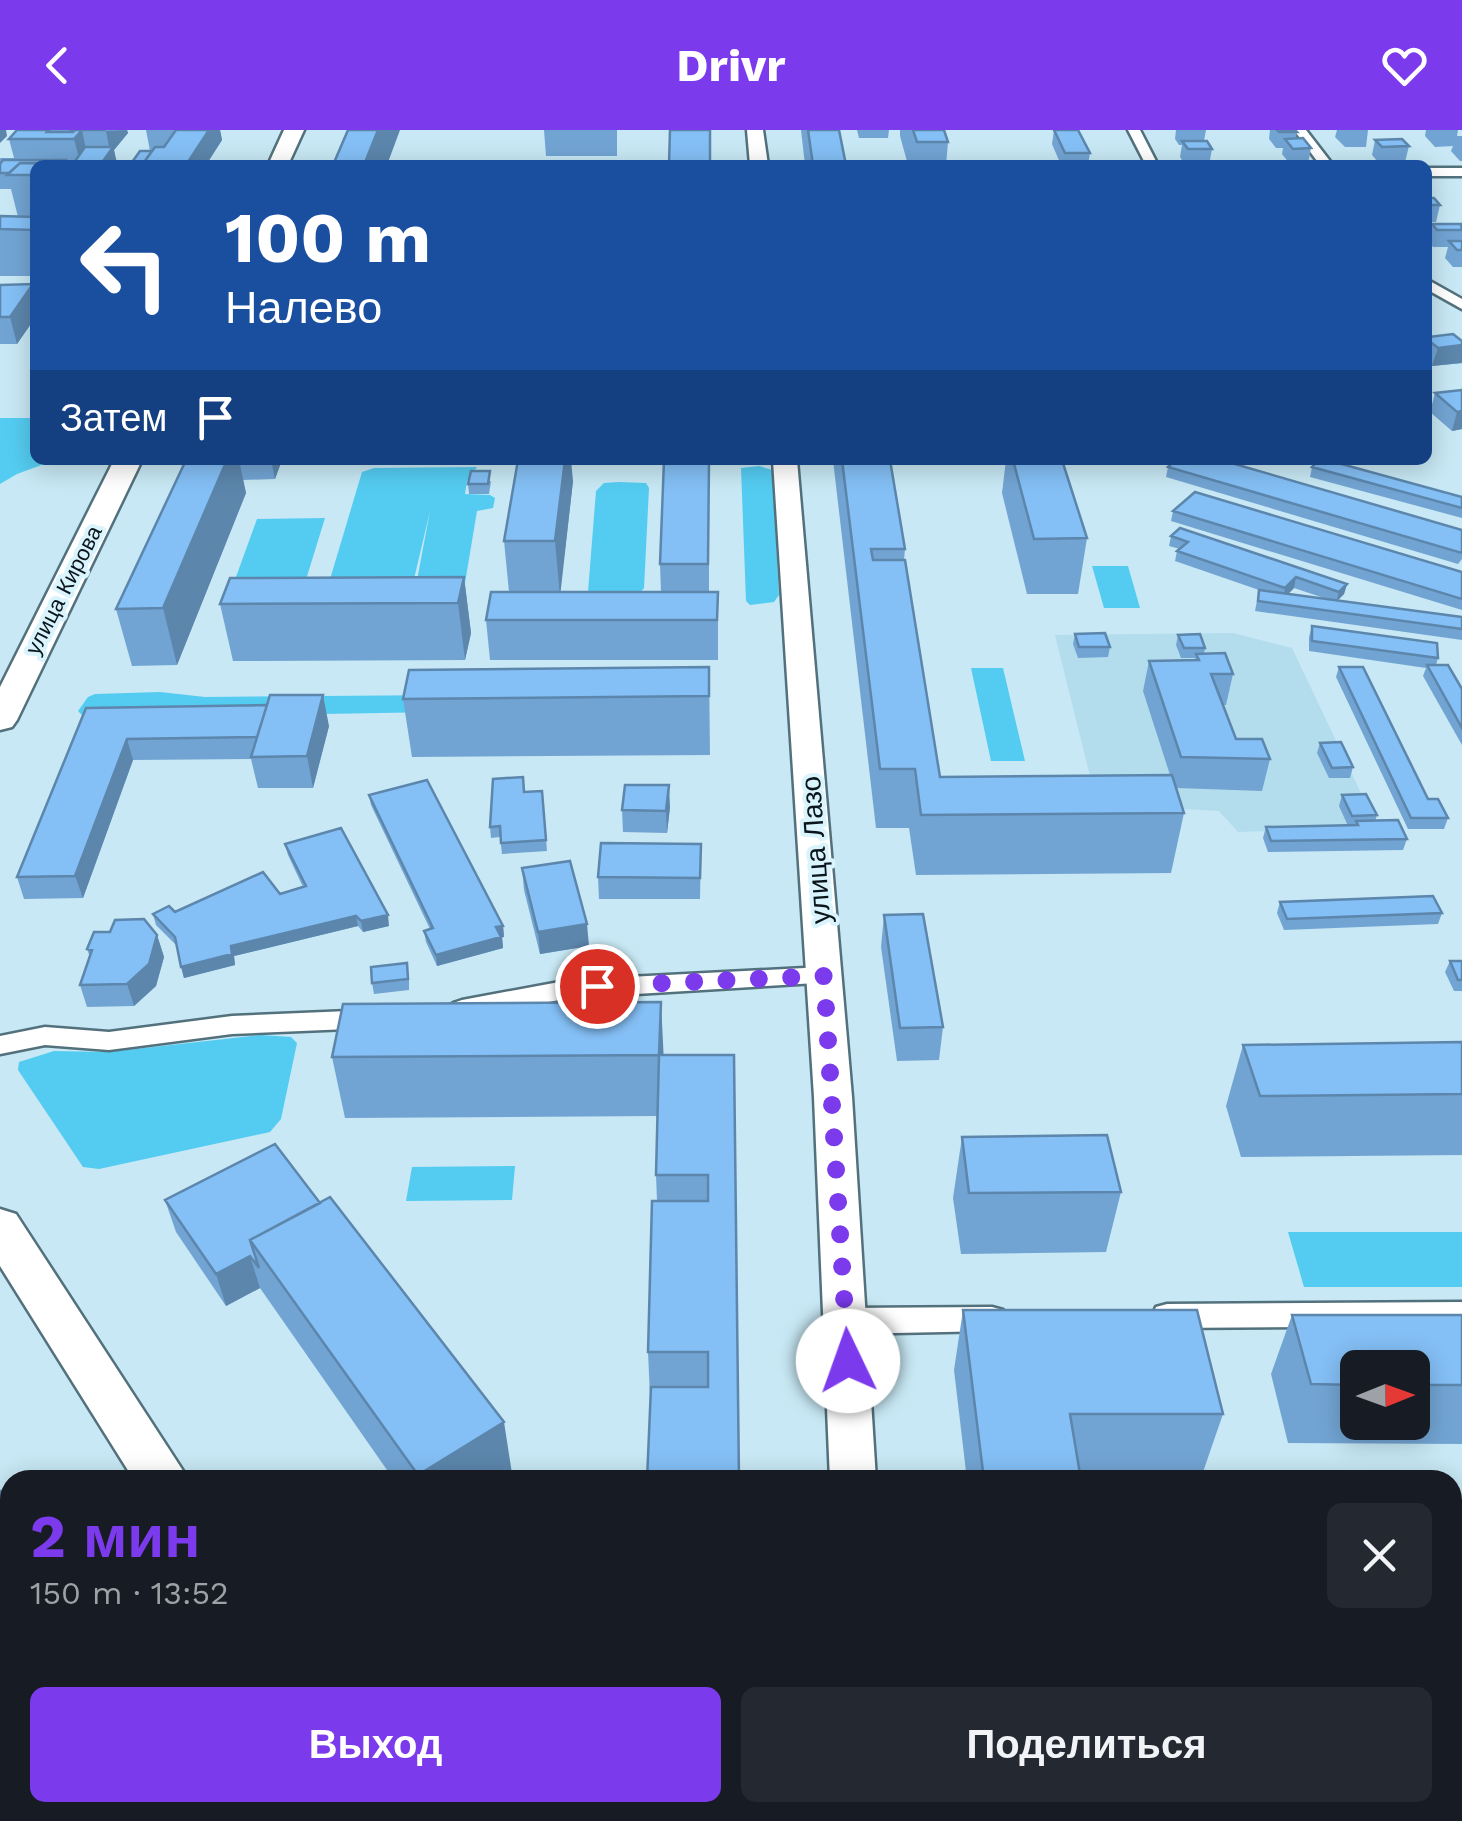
<!DOCTYPE html>
<html lang="ru">
<meta charset="utf-8">
<style>
:root{--surface:#171b24;--page:#242831;--text:#f1f3f6;--muted:#9ea1a6;--accent:#7c3aed}
body{margin:0;font-family:"Work Sans",sans-serif;background:var(--page);color:var(--text);height:100vh;display:flex;flex-direction:column;font-size:38px;white-space:nowrap}
*{box-sizing:border-box;margin:0}
p{font-size:32px;color:var(--muted)}
.icon{flex:none;width:55px;height:55px;fill:none;stroke:currentColor;stroke-width:2;stroke-linecap:round;stroke-linejoin:round}
.map{position:relative;flex:1;overflow:hidden}
.details{position:absolute;left:0px;top:1340px;width:1462px;height:352px;display:flex;flex-direction:column;background:var(--surface);border-radius:30px 30px 0 0;box-shadow:0 5px 25px #0003}
.details>*{flex:none}
.guide{position:absolute;left:30px;top:30px;width:1402px;height:305px;border-radius:15px;box-shadow:0 5px 25px #0003;background:#1a4fa0;color:#fff;overflow:hidden}
.needle{width:65px;rotate:89deg}
.tools{position:absolute;left:1340px;top:1220px;display:grid;gap:20px}
.tools a{display:grid;place-items:center;width:90px;height:90px;border-radius:15px;background:var(--surface);box-shadow:0 5px 25px #0003;font-size:50px}
.pin{position:absolute;display:grid;place-items:center;width:85px;height:85px;color:#fff;margin:-42px;border:5px solid #fff;border-radius:50%;box-shadow:0 2px 10px #0007}
.me{position:absolute;width:110px;margin:-55px;rotate:357deg;stroke-linejoin:round;filter:drop-shadow(0 0 8px #0008)}
.turn{display:flex;align-items:center;gap:35px;height:210px;padding:0 30px;font-size:45px}
.turn .icon{width:130px;height:130px;stroke-width:2.5}
.turn b{display:block;font-size:70px;line-height:85px}
.then{display:flex;align-items:center;height:95px;padding:0 30px;background:#0003;gap:20px;font-size:38px}
.round{display:grid;place-items:center;flex:none;width:105px;height:105px;border-radius:15px;background:var(--page)}
.headline{display:flex;align-items:center;justify-content:space-between;height:170px;padding:0 30px}
h1{font-size:60px;font-weight:700;line-height:75px;color:var(--accent)}
.cta{display:flex;gap:20px;margin-top:auto;padding:20px 30px}
.cta a{flex:1;height:115px;border-radius:15px;background:var(--accent);color:#fff;font-size:40px;font-weight:700;line-height:115px;text-align:center}
.cta a+a{background:var(--page);color:var(--text)}
header{display:flex;justify-content:space-between;align-items:center;height:130px;padding:0 30px;background:var(--accent);color:#fff;font-size:45px;font-weight:700}
.map>svg:first-child{display:block}
</style>
<header><svg class="icon" aria-label="back" viewBox="0 0 24 24"><path d="M15 5l-7 7 7 7"/></svg>Drivr<svg class="icon" aria-label="heart" viewBox="0 0 24 24"><path d="M12 20l-8-8c-3-5 5-10 8-4 3-6 11-1 8 4z"/></svg></header>
<div class="map">
<svg width="1462" height="1691" viewBox="0 0 1462 1691">
<rect width="100%" height="100%" fill="#c7e8f4"/>
<!-- built -->
<path fill="#b3dcec" d="M 1233,503 L 1292,518 L 1377,697 L 1238,702 L 1219,681 L 1097,674 L 1055,505 Z"/>
<!-- green -->
<path fill="#54ccf1" d="M 0,288 L 35,288 L 35,330 L 55,330 L 17,344 L 0,354 Z
M 759,336 L 772,340 L 779,465 L 774,472 L 750,475 L 746,471 L 741,338 Z
M 477,337 L 467,351 L 465,364 L 490,365 L 495,368 L 493,378 L 477,381 L 464,459 L 415,461 L 430,381 L 410,466 L 325,466 L 362,342 L 374,338 Z
M 619,352 L 646,353 L 649,358 L 644,458 L 639,464 L 588,462 L 596,361 L 604,353 Z
M 325,388 L 300,469 L 228,469 L 257,389 Z
M 1092,436 L 1128,436 L 1140,478 L 1104,478 Z
M 971,538 L 1003,538 L 1025,631 L 991,631 Z
M 160,562 L 205,567 L 453,565 L 436,582 L 95,588 L 84,587 L 78,581 L 88,567 L 95,564 Z
M 261,905 L 291,907 L 297,913 L 281,989 L 270,1002 L 99,1039 L 83,1037 L 18,940 L 19,932 L 54,921 L 108,922 Z
M 515,1036 L 512,1070 L 406,1071 L 412,1037 Z
M 1288,1102 L 1462,1102 L 1462,1157 L 1304,1157 Z"/>
<g fill="none" stroke-linecap="round" stroke-linejoin="round">
<!-- minor casing -->
<g stroke="#53717c" stroke-width="5">
<path id="minor" d="M 1128,0 L 1140,0 L 1158,35 L 1146,35 Z
M 1294,0 L 1306,0 L 1333,35 L 1320,35 Z
M 1428,38 L 1462,38 L 1462,46 L 1428,46 Z
M 1428,150 L 1462,169 L 1462,179 L 1428,160 Z
M 824,837 L 837,846 L 833,852 L 570,868 L 462,888 L 453,885 L 449,879 L 453,873 L 462,870 L 570,850 Z
M 372,880 L 381,883 L 385,889 L 381,895 L 372,898 L 232,904 L 109,920 L 45,915 L 0,924 L 0,906 L 45,897 L 109,902 L 232,886 Z
M 1462,1172 L 1462,1196 L 1167,1198 L 1156,1195 L 1152,1186 L 1156,1177 L 1167,1174 Z
M 992,1177 L 1003,1180 L 1007,1189 L 1003,1198 L 992,1201 L 847,1204 L 836,1200 L 832,1191 L 836,1182 L 847,1178 Z"/>
</g>
<!-- secondary casing -->
<g stroke="#53717c" stroke-width="5">
<path id="secondary" d="M 747,0 L 763,0 L 768,35 L 750,35 Z
M 773,330 L 797,330 L 852,967 L 876,1350 L 830,1350 L 814,967 Z
M 10,1651 L 10,1682 L 34,1682 L 31,1691 L 0,1691 L 0,1654 Z
M 834,1682 L 887,1682 L 887,1691 L 833,1691 Z"/>
</g>
<!-- primary casing -->
<g stroke="#53717c" stroke-width="5">
<path id="primary" d="M 284,0 L 304,0 L 288,35 L 268,35 Z
M 114,330 L 142,330 L 17,590 L 12,597 L 0,600 L 0,557 Z
M 0,1079 L 16,1084 L 189,1350 L 134,1350 L 0,1136 Z
M 339,1682 L 402,1682 L 405,1691 L 343,1691 Z"/>
</g>
<!-- minor -->
<use href="#minor" fill="#fff" fill-rule="evenodd"/>
<!-- secondary -->
<use href="#secondary" fill="#fff" fill-rule="evenodd"/>
<!-- primary -->
<use href="#primary" fill="#fff" fill-rule="evenodd"/>
</g>
<!-- wall -->
<path fill="#72a4d3" fill-rule="evenodd" d="M 17,0 L 127,0 L 128,3 L 114,20 L 116,34 L 130,35 L 150,21 L 146,0 L 220,0 L 222,10 L 206,35 L 35,35 L 35,146 L 0,146 L 0,86 L 18,87 L 11,59 L 0,59 L 0,28 L 14,28 L 9,9 Z
M 544,0 L 617,0 L 617,26 L 546,26 Z
M 801,0 L 839,0 L 846,35 L 805,35 Z
M 857,0 L 889,0 L 888,8 L 859,8 Z
M 900,0 L 944,0 L 948,12 L 946,35 L 908,35 L 900,6 Z
M 1054,0 L 1090,23 L 1088,35 L 1061,35 L 1052,14 Z
M 1176,0 L 1206,0 L 1204,11 L 1212,19 L 1209,35 L 1220,35 L 1185,35 L 1180,27 L 1182,15 L 1179,15 L 1175,9 Z
M 1270,0 L 1295,0 L 1297,2 L 1296,8 L 1311,18 L 1308,34 L 1290,34 L 1282,24 L 1283,18 L 1276,18 L 1269,9 Z
M 1337,0 L 1368,0 L 1366,17 L 1345,17 L 1335,7 Z
M 1426,0 L 1458,0 L 1457,6 L 1462,6 L 1462,31 L 1460,31 L 1451,21 L 1453,16 L 1435,17 L 1425,6 Z
M 1375,10 L 1409,16 L 1405,32 L 1378,32 L 1372,25 Z
M 1428,68 L 1440,75 L 1436,92 L 1428,92 Z
M 1432,94 L 1462,95 L 1462,137 L 1453,137 L 1445,128 L 1448,117 L 1433,117 L 1428,111 Z
M 33,154 L 35,162 L 35,188 L 17,214 L 0,214 L 0,155 Z
M 1428,207 L 1462,233 L 1432,236 L 1428,232 Z
M 1462,260 L 1462,299 L 1452,301 L 1430,282 L 1435,263 Z
M 186,330 L 282,330 L 275,349 L 243,350 L 246,363 L 177,535 L 132,536 L 116,479 Z
M 709,330 L 709,462 L 718,462 L 718,530 L 490,530 L 486,490 L 509,462 L 504,411 L 573,351 L 560,462 L 661,462 L 660,434 Z
M 833,330 L 890,330 L 905,419 L 904,430 L 940,647 L 1170,645 L 1143,561 L 1149,531 L 1195,530 L 1195,528 L 1181,528 L 1176,515 L 1178,505 L 1205,518 L 1204,524 L 1233,544 L 1226,575 L 1223,575 L 1236,609 L 1270,629 L 1262,661 L 1177,658 L 1184,683 L 1171,743 L 916,745 L 909,698 L 876,698 Z
M 1006,330 L 1062,330 L 1087,408 L 1078,464 L 1027,464 L 1002,363 Z
M 1168,337 L 1462,400 L 1462,429 L 1458,434 L 1166,347 Z
M 1312,337 L 1462,367 L 1462,388 L 1310,347 Z
M 491,351 L 489,364 L 469,364 L 468,354 Z
M 1173,381 L 1462,442 L 1462,480 L 1171,391 Z
M 1171,406 L 1347,454 L 1344,464 L 1338,470 L 1462,487 L 1462,510 L 1255,481 L 1259,460 L 1175,431 L 1177,421 L 1180,419 L 1169,416 ZM 1294,458 L 1327,469 L 1288,464 Z
M 464,447 L 471,503 L 465,530 L 233,531 L 220,474 Z
M 1312,496 L 1438,528 L 1436,535 L 1462,559 L 1462,615 L 1423,546 L 1426,538 L 1309,521 L 1309,507 Z
M 1075,504 L 1110,517 L 1108,527 L 1078,528 L 1073,514 Z
M 709,537 L 710,625 L 412,627 L 403,569 Z
M 1339,537 L 1428,669 L 1448,688 L 1444,699 L 1408,699 L 1336,547 Z
M 86,578 L 329,596 L 313,658 L 258,658 L 251,629 L 133,630 L 83,768 L 24,769 L 17,747 Z
M 1320,613 L 1353,637 L 1350,648 L 1329,648 L 1317,623 Z
M 542,661 L 547,721 L 502,724 L 500,707 L 491,708 L 490,697 L 525,662 Z
M 369,665 L 503,796 L 504,807 L 502,807 L 503,818 L 437,836 L 426,812 L 424,801 L 430,799 L 371,675 Z
M 1342,665 L 1377,685 L 1375,691 L 1407,709 L 1403,720 L 1268,722 L 1263,708 L 1266,697 L 1348,696 L 1339,676 Z
M 670,677 L 667,703 L 623,702 L 622,680 Z
M 285,714 L 389,796 L 363,802 L 358,796 L 234,826 L 235,835 L 184,848 L 177,816 L 156,795 L 153,784 L 175,782 L 280,764 L 303,757 L 288,725 Z
M 701,714 L 700,769 L 599,769 L 598,747 Z
M 522,738 L 589,816 L 540,824 L 524,760 Z
M 1280,772 L 1442,783 L 1438,794 L 1284,800 L 1277,783 Z
M 884,785 L 943,897 L 939,930 L 897,931 L 881,817 Z
M 110,802 L 157,805 L 164,827 L 156,856 L 134,876 L 87,877 L 80,855 L 90,827 L 87,819 Z
M 1450,831 L 1462,831 L 1462,861 L 1454,861 L 1445,842 Z
M 409,844 L 409,860 L 374,864 L 372,853 Z
M 1462,912 L 1462,1025 L 1241,1027 L 1226,976 L 1243,915 Z
M 734,925 L 739,1350 L 650,1266 L 648,1222 L 657,1071 L 656,1045 L 658,986 L 345,988 L 332,927 Z
M 962,1007 L 1121,1062 L 1106,1122 L 961,1124 L 953,1068 Z
M 275,1014 L 513,1350 L 394,1350 L 260,1158 L 226,1176 L 176,1102 L 165,1070 Z
M 963,1180 L 1223,1284 L 1203,1342 L 1080,1343 L 1081,1350 L 967,1350 L 954,1240 Z
M 1292,1185 L 1462,1185 L 1462,1314 L 1288,1313 L 1271,1244 ZM 1358,1238 L 1412,1238 L 1412,1292 L 1358,1292 Z
M 0,1361 L 10,1361 L 10,1508 L 7,1517 L 0,1518 Z
M 1452,1605 L 1462,1691 L 1414,1691 L 1412,1682 L 1452,1682 Z"/>
<!-- shaded-wall -->
<path fill="#5c86ac" d="M 0,0 L 6,0 L 7,6 L 0,13 Z
M 69,0 L 87,0 L 82,0 L 87,24 L 80,32 L 74,9 L 71,9 Z
M 127,0 L 128,3 L 114,20 L 117,33 L 116,35 L 100,35 L 110,22 L 106,1 Z
M 209,0 L 220,0 L 222,10 L 206,35 L 186,35 Z
M 378,0 L 400,0 L 387,35 L 364,35 Z
M 33,154 L 35,162 L 35,188 L 17,214 L 10,187 Z
M 1462,215 L 1462,233 L 1432,236 L 1438,218 Z
M 1462,281 L 1462,299 L 1452,301 L 1457,282 Z
M 227,330 L 239,330 L 246,363 L 177,535 L 163,478 Z
M 271,330 L 282,330 L 275,349 Z
M 565,330 L 571,330 L 573,351 L 560,467 L 555,411 Z
M 464,447 L 471,503 L 465,530 L 458,473 Z
M 1296,447 L 1294,458 L 1283,469 L 1285,458 Z
M 1347,454 L 1344,464 L 1336,472 L 1339,462 Z
M 323,565 L 329,596 L 313,658 L 307,626 Z
M 127,609 L 133,630 L 83,768 L 75,746 Z
M 669,655 L 670,677 L 667,703 L 666,681 Z
M 388,785 L 389,796 L 363,802 L 361,791 Z
M 356,786 L 358,796 L 234,826 L 235,835 L 184,848 L 181,837 L 231,816 Z
M 587,794 L 589,816 L 540,824 L 538,802 Z
M 503,796 L 504,807 L 502,807 L 503,818 L 437,836 L 436,825 Z
M 157,805 L 164,827 L 156,856 L 134,876 L 127,854 Z
M 661,872 L 664,933 L 659,925 Z
M 250,1126 L 260,1158 L 226,1176 L 216,1144 Z
M 504,1292 L 513,1350 L 420,1350 L 418,1345 Z
M 10,1449 L 10,1508 L 7,1517 L 0,1505 L 0,1482 Z
M 0,1568 L 5,1576 L 0,1584 Z"/>
<!-- building -->
<path fill="#84bff5" stroke="#5c86ac" stroke-width="2.5" d="M 17,0 L 49,0 L 47,2 L 73,2 L 75,0 L 106,0 L 82,0 L 74,9 L 9,9 Z
M 176,0 L 209,0 L 186,35 L 142,35 L 155,17 L 164,17 Z
M 348,0 L 378,0 L 364,35 L 333,35 Z
M 670,0 L 710,0 L 710,35 L 669,35 Z
M 808,0 L 839,0 L 846,35 L 813,35 Z
M 913,0 L 944,0 L 948,12 L 917,12 Z
M 1054,0 L 1078,0 L 1090,23 L 1065,23 Z
M 1277,0 L 1295,0 L 1297,2 L 1279,2 Z
M 1303,8 L 1311,18 L 1293,19 L 1285,9 Z
M 1402,9 L 1409,16 L 1382,17 L 1375,10 Z
M 1182,11 L 1207,11 L 1212,19 L 1188,19 Z
M 85,17 L 113,17 L 101,34 L 73,34 Z
M 140,21 L 152,21 L 142,35 L 130,35 Z
M 3,30 L 65,30 L 62,33 L 20,33 L 9,43 L 0,43 L 0,34 Z
M 20,33 L 150,35 L 35,35 L 35,45 L 7,45 Z
M 1382,33 L 1411,33 L 1413,35 L 1383,35 Z
M 1428,68 L 1434,68 L 1440,75 L 1428,75 Z
M 0,86 L 35,87 L 35,100 L 0,99 Z
M 1432,94 L 1461,94 L 1462,100 L 1437,100 Z
M 1449,111 L 1462,111 L 1462,120 L 1457,120 Z
M 33,154 L 10,187 L 0,187 L 0,155 Z
M 1453,204 L 1462,211 L 1462,215 L 1438,218 L 1428,210 L 1428,207 Z
M 1462,260 L 1462,281 L 1457,282 L 1435,263 Z
M 186,330 L 227,330 L 163,478 L 116,479 Z
M 518,330 L 565,330 L 555,411 L 504,411 Z
M 664,330 L 709,330 L 708,434 L 660,434 Z
M 842,330 L 890,330 L 905,419 L 871,419 L 873,430 L 905,430 L 940,647 L 1172,645 L 1184,683 L 921,685 L 915,639 L 880,639 Z
M 1013,330 L 1062,330 L 1087,408 L 1034,409 Z
M 1175,330 L 1221,330 L 1462,400 L 1462,423 L 1168,337 Z
M 1319,330 L 1327,330 L 1462,367 L 1462,378 L 1312,337 Z
M 471,341 L 490,341 L 488,354 L 468,354 Z
M 1195,362 L 1462,442 L 1462,469 L 1173,381 Z
M 1180,398 L 1347,454 L 1339,462 L 1296,447 L 1285,458 L 1177,421 L 1188,412 L 1171,406 Z
M 464,447 L 458,473 L 220,474 L 230,448 Z
M 1259,460 L 1462,487 L 1462,499 L 1258,471 Z
M 491,462 L 718,462 L 717,490 L 486,490 Z
M 1312,496 L 1437,513 L 1438,528 L 1312,511 Z
M 1105,503 L 1110,517 L 1079,517 L 1075,504 Z
M 1200,504 L 1205,518 L 1184,518 L 1178,505 Z
M 1225,523 L 1233,544 L 1211,544 L 1236,609 L 1262,609 L 1270,629 L 1181,627 L 1149,531 L 1199,530 L 1196,524 Z
M 1427,535 L 1448,535 L 1462,559 L 1462,598 Z
M 709,537 L 709,566 L 403,569 L 409,540 Z
M 1339,537 L 1363,537 L 1428,669 L 1438,669 L 1448,688 L 1411,688 Z
M 270,565 L 323,565 L 307,626 L 251,627 Z
M 267,575 L 257,607 L 127,609 L 75,746 L 17,747 L 86,578 Z
M 1341,612 L 1353,637 L 1332,638 L 1320,613 Z
M 523,647 L 524,662 L 542,661 L 546,710 L 501,713 L 500,696 L 490,697 L 493,649 Z
M 427,650 L 503,796 L 496,797 L 501,807 L 436,825 L 424,801 L 433,798 L 369,665 Z
M 625,655 L 669,655 L 666,681 L 622,680 Z
M 1366,664 L 1377,685 L 1352,686 L 1342,665 Z
M 1398,690 L 1407,709 L 1271,711 L 1266,697 L 1358,695 L 1356,691 Z
M 341,698 L 388,785 L 361,791 L 356,786 L 231,816 L 232,824 L 181,837 L 175,807 L 153,784 L 169,776 L 175,782 L 263,742 L 280,764 L 306,756 L 285,714 Z
M 601,713 L 701,714 L 700,748 L 598,747 Z
M 570,731 L 587,794 L 538,802 L 522,738 Z
M 1433,766 L 1442,783 L 1287,789 L 1280,772 Z
M 923,784 L 943,897 L 900,898 L 884,785 Z
M 144,789 L 157,805 L 149,834 L 127,854 L 80,855 L 92,820 L 87,819 L 94,802 L 110,802 L 115,790 Z
M 1450,831 L 1462,831 L 1462,850 L 1458,850 Z
M 407,833 L 408,849 L 372,853 L 371,837 Z
M 661,872 L 659,925 L 734,925 L 739,1350 L 647,1350 L 651,1257 L 708,1257 L 708,1222 L 648,1222 L 652,1071 L 708,1071 L 708,1045 L 656,1045 L 659,925 L 332,927 L 343,874 Z
M 1462,912 L 1462,964 L 1260,966 L 1243,915 Z
M 1107,1005 L 1121,1062 L 969,1063 L 962,1007 Z
M 275,1014 L 320,1073 L 250,1110 L 259,1138 L 250,1126 L 216,1144 L 165,1070 Z
M 330,1067 L 504,1292 L 418,1345 L 250,1110 Z
M 963,1180 L 1197,1180 L 1223,1284 L 1070,1284 L 1081,1350 L 984,1350 Z
M 1292,1185 L 1462,1185 L 1462,1255 L 1412,1255 L 1412,1238 L 1358,1238 L 1358,1255 L 1311,1254 Z
M 0,1361 L 10,1361 L 10,1449 L 0,1482 Z
M 1452,1605 L 1462,1605 L 1462,1689 L 1452,1656 Z"/>
<g fill="none" stroke-linecap="round" stroke-linejoin="round">
<!-- route -->
<path stroke="#7c3aed" stroke-width="18" stroke-dasharray="0 32.4" d="M 597,856 L 824,846 L 848,1231"/>
</g>
<g text-anchor="middle" stroke-width="8" stroke-linejoin="round" paint-order="stroke">
<!-- far-street labels -->
<g font-size="22" fill="#0a161b" stroke="#daf4fe">
<text transform="translate(63 460) rotate(-63)" y="8">улица Кирова</text>
</g>
<!-- street labels -->
<g font-size="28" fill="#0a161b" stroke="#daf4fe">
<text transform="translate(815 720) rotate(-94)" y="10">улица Лазо</text>
</g>
</g>
</svg>
<div class="tools">
<a><svg class="needle" viewBox="-14 -14 28 28"><path d="M0-13l5 13h-10z" fill="#e53935"/><path d="M0 13l5-13h-10z" fill="#9ea1a6"/></svg></a>
</div>
<div class="pin" style="left:597px;top:856px;background:#d93025"><svg class="icon" aria-label="arrive" viewBox="0 0 24 24"><path d="M6 21V4h12l-3 4 3 4H6"/></svg></div>
<svg class="me" style="left:848px;top:1231px" viewBox="-20 -20 40 40"><circle r="19" fill="#fff"/><path d="M0-13L10 11 0 6-10 11z" fill="#7c3aed"/></svg>
<div class="guide">
<div class="turn"><svg class="icon" aria-label="left" viewBox="0 0 24 24"><path d="M17 20v-9H6M10 6l-5 5 5 5"/></svg><div><b>100 m</b>Налево</div></div>
<div class="then">Затем<svg class="icon" aria-label="arrive" viewBox="0 0 24 24"><path d="M6 21V4h12l-3 4 3 4H6"/></svg></div>
</div>
<section class="details">
<div class="headline"><div><h1>2 мин</h1><p>150 m · 13:52</p></div><a class="round"><svg class="icon" aria-label="close" viewBox="0 0 24 24"><path d="M6 6l12 12M18 6L6 18"/></svg></a></div>
<div class="cta"><a>Выход</a><a>Поделиться</a></div>
</section>
</div>
